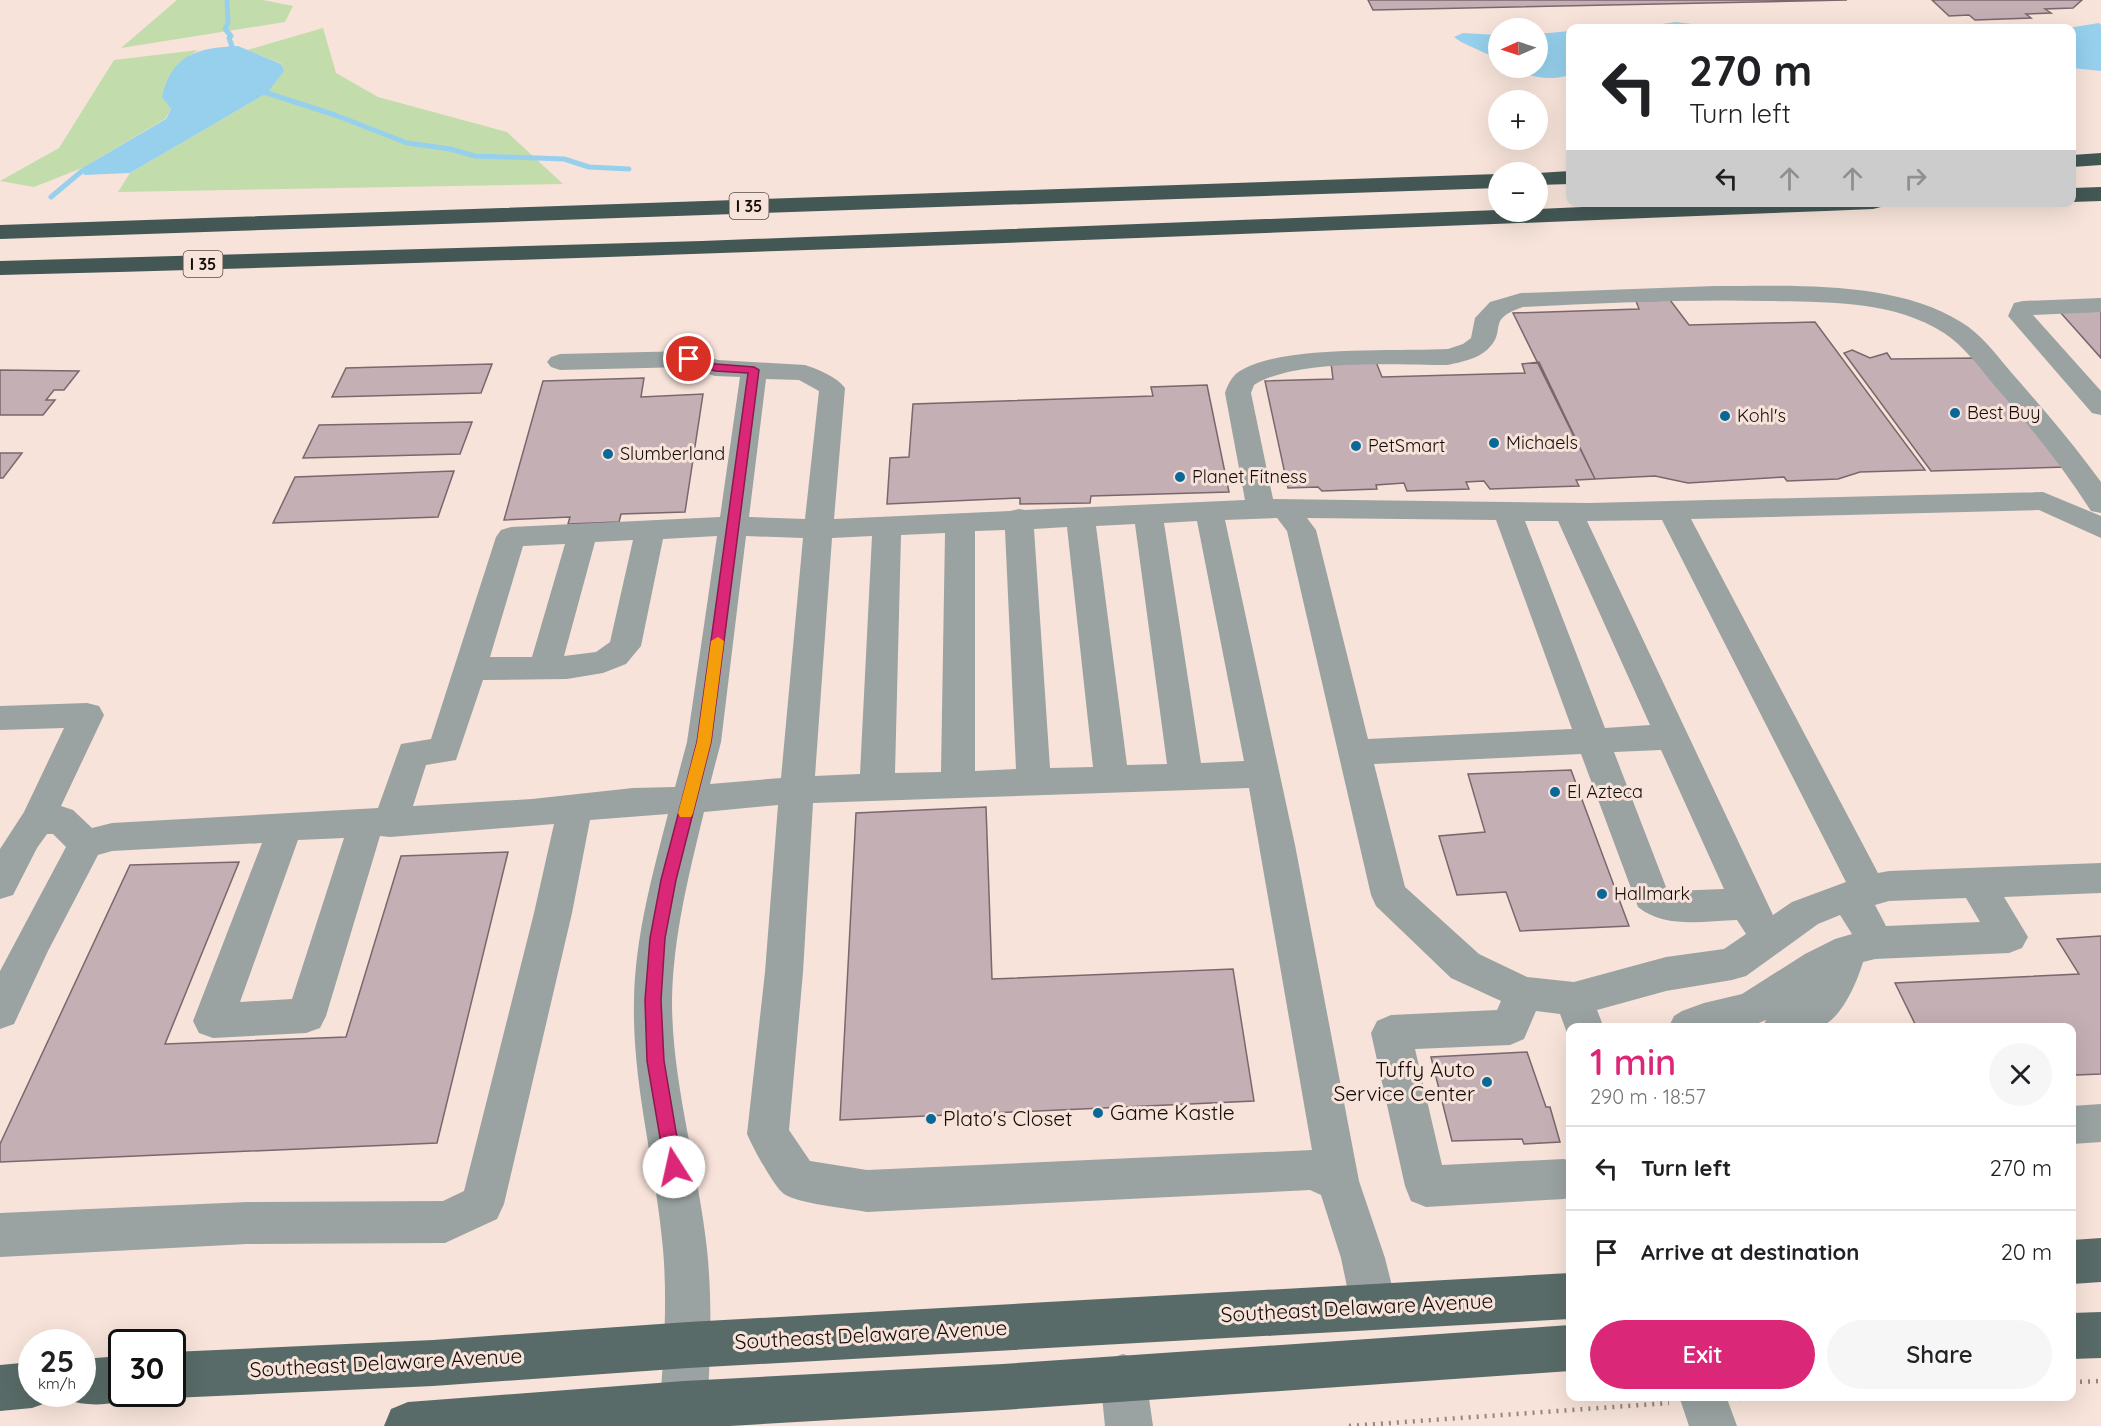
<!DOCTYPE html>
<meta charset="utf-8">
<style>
:root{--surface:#fff;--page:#f6f6f6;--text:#202124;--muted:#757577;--line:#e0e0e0;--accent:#db2777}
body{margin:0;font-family:Quicksand,sans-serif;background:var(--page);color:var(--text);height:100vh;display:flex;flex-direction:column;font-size:22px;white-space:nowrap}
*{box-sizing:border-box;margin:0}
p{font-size:20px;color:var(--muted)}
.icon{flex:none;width:33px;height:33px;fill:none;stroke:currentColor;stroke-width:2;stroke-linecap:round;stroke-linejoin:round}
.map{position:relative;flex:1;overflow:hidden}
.side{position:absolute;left:1566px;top:1023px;width:510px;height:378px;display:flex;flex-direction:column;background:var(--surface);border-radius:12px;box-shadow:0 6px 24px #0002}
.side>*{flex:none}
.top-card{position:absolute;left:1566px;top:24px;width:510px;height:183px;border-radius:12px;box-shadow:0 6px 24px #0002;background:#fff;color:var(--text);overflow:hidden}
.needle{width:39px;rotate:267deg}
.controls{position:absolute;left:1488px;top:18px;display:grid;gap:12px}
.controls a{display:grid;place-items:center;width:60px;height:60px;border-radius:50%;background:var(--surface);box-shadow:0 6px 24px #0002;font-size:30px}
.speed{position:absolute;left:18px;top:1329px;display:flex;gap:12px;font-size:30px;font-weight:700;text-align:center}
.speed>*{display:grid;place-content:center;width:78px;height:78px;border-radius:50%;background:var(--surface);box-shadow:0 6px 24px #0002;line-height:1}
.speed small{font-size:15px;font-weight:400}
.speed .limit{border:3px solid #111;border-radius:9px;background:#fff;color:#111}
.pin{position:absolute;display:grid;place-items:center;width:51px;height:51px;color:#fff;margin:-26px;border:3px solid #fff;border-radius:50%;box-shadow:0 2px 6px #0007}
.me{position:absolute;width:66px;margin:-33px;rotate:350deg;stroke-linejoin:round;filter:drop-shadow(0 0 4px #0008)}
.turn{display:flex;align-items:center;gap:21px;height:126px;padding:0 24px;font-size:27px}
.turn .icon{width:78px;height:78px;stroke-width:2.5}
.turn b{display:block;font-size:42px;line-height:51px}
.lanes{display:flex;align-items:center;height:57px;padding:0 24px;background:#0003;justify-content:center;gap:30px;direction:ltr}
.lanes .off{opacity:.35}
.round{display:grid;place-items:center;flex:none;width:63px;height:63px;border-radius:32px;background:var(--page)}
.summary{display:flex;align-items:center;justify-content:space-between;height:102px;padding:0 24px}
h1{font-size:36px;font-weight:600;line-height:45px;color:var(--accent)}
.button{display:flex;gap:12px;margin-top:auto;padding:12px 24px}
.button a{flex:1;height:69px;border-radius:36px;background:var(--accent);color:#fff;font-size:24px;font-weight:600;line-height:69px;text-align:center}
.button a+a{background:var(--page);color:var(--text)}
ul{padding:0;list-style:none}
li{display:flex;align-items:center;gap:18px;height:84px;padding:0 24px;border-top:2px solid var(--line)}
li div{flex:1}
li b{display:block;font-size:22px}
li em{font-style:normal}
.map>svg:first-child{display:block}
</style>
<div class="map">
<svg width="2101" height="1426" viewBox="0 0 2101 1426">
<rect width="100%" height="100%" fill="#f7e3d9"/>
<!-- green -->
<path fill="#c3dcac" d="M 177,0 L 263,0 L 293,6 L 285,22 L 121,48 Z
M 323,28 L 336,73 L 378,97 L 507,132 L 563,184 L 118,192 L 130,173 L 267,93 L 282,64 L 247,50 Z
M 198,50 L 178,64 L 163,97 L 171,109 L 165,119 L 82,168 L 34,187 L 0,181 L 59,148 L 114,60 Z"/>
<!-- water -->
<path fill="#96d0ed" d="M 1676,22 L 1724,28 L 1635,28 Z
M 2099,23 L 2101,25 L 2101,71 L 2072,68 L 2072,28 L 2068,28 Z
M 1570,31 L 1570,75 C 1551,81 1530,78 1513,68 L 1538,68 L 1538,34 Z
M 1463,33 L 1498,35 L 1498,59 L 1461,42 L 1454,37 Z
M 238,46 L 281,64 L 284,71 L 267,93 L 130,173 L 84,175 L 82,168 L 166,119 L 171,109 L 162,97 C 172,54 197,48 238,46 Z"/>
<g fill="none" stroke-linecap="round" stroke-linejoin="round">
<!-- stream -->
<path stroke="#96d0ed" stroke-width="5" d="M 225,55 L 232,46 L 229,38 L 231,36 L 225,29 L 228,23 L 227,0
M 256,92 L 267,93 L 335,115 L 407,143 L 450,149 L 475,156 L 564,159 L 589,167 L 629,169
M 51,197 L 82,171 L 91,169"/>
</g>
<!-- building -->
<path fill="#c4afb5" stroke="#7a676c" stroke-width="1.5" d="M 1368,0 L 1847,0 L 1373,10 Z
M 1932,0 L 2082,0 L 2073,8 L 2045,9 L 2051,13 L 2026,14 L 2031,18 L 1975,20 L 1969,15 L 1949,16 Z
M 1670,300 L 1689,325 L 1815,322 L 1925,470 L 1860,472 L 1838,479 L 1787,481 L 1784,477 L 1688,483 L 1655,476 L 1595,479 L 1513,313 L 1639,309 L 1636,301 Z
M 2101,311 L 2101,358 L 2060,312 Z
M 1852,350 L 1870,358 L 1887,353 L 1891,359 L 1977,358 L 2065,467 L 1931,471 L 1844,353 Z
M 1376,362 L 1382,377 L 1525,373 L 1522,364 L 1539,362 L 1595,479 L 1576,480 L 1579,486 L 1490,489 L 1484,481 L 1466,482 L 1469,489 L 1407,491 L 1404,483 L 1376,485 L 1377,489 L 1322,491 L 1318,487 L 1288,488 L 1265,381 L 1333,379 L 1331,363 Z
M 492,364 L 481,393 L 332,397 L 346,368 Z
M 0,370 L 79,371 L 64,390 L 54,390 L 46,400 L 55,400 L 43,415 L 0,415 Z
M 644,378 L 641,397 L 703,394 L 685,512 L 621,514 L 619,522 L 568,524 L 570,517 L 504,520 L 543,381 Z
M 1207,385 L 1229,492 L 1091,496 L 1090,503 L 1020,504 L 1020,498 L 887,504 L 890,458 L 909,457 L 913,404 L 1153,396 L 1151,387 Z
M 472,422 L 460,454 L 303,458 L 319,425 Z
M 0,453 L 22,453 L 3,478 L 0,478 Z
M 454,471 L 438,517 L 273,523 L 295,477 Z
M 1571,770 L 1629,926 L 1520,931 L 1506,892 L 1457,895 L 1439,836 L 1485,832 L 1468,774 Z
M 986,807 L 992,979 L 1233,969 L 1254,1101 L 840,1120 L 856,813 Z
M 508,852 L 437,1143 L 0,1162 L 0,1144 L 130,865 L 239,862 L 165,1044 L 346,1037 L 401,856 Z
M 2101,936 L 2101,1074 L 2076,1075 L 2072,1068 L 2072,1028 L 1917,1028 L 1895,983 L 2079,974 L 2057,939 Z
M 1847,1024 L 1849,1028 L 1800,1028 L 1799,1025 Z
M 1527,1052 L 1546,1107 L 1550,1107 L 1560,1142 L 1524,1144 L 1522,1139 L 1452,1141 L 1431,1057 Z"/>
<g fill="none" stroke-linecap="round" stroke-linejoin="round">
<!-- path -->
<path stroke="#94867f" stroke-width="4.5" stroke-dasharray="2 6" stroke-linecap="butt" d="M 2072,1382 L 2101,1381
M 1740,1399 L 1784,1396
M 1349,1426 L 1669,1403"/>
<!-- minor -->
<path fill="#9aa3a2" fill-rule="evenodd" d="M 1715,286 C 1792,286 1894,280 1961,322 C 1981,334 1995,353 2010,371 C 2037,402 2064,433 2089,466 L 2101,482 L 2101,513 L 2091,511 C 2062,466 2029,425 1994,385 C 1979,367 1964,346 1944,333 C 1893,300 1827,302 1768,301 C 1686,299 1605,303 1523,307 C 1484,320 1509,330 1487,350 C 1477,359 1461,362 1448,365 C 1396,365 1297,358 1254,385 L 1251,393 L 1273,499 L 1589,503 L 2043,492 L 2101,516 L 2101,538 L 2039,510 L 1691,519 L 1878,873 L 1889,871 L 2101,863 L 2101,893 L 2004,897 L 2028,937 L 2022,948 L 2009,953 L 1875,959 L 1863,962 C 1857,982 1841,1021 1819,1027 C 1808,1031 1776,1028 1762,1028 L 1766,1020 L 1746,1028 L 1668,1028 L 1674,1016 L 1682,1011 L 1704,1003 L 1742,994 L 1805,954 L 1835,939 L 1852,934 L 1840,915 L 1818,924 L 1746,976 L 1732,980 L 1666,991 L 1597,1010 L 1604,1028 L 1570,1028 L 1570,1041 L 1560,1014 L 1536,1011 L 1524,1039 L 1510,1045 L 1415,1049 L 1442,1165 L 1564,1159 L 1570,1161 L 1570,1197 L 1564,1199 L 1426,1207 L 1411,1201 L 1405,1186 L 1371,1033 L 1377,1021 L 1391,1015 L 1497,1010 L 1501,1001 L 1451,978 L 1376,906 L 1371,895 L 1287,531 L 1277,518 L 1225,520 L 1295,845 L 1359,1181 L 1385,1258 L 1397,1306 L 1390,1322 L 1374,1329 L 1358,1322 L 1351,1306 L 1341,1258 L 1321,1195 L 1310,1190 L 867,1212 C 847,1208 799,1204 784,1194 C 774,1187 752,1146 747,1134 L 765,972 L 778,805 L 704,812 C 689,874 673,936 672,1001 C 672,1084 698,1166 707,1249 C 713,1308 710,1367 706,1426 L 658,1426 C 663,1367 668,1308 663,1249 C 656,1166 632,1085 634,1001 C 635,938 652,876 668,814 L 590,820 L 572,913 L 504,1204 L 497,1219 L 445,1243 L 247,1244 L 0,1257 L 0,1213 L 247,1202 L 443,1201 L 464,1191 L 534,913 L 554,824 L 390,837 L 380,836 L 326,1016 L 320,1028 L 306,1033 L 213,1038 L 199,1033 L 193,1021 L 262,843 L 112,851 L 98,855 L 48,951 L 14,1024 L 0,1029 L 0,971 L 66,847 L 53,834 L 47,834 L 37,848 L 13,895 L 0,899 L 0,849 L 24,812 L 64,728 L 0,730 L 0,706 L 87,703 L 99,706 L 104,715 L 61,806 L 73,810 L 92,828 L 112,823 L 378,808 L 401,744 L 431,739 L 496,537 L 501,530 L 511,527 L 720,517 L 740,377 L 715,376 L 687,367 L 560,370 L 551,367 L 547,362 L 551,357 L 560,354 L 689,351 L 718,360 L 805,365 C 818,369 837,377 845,388 L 834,519 L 1010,511 L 1019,509 L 1025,510 L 1245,500 L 1225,393 C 1227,386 1231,378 1237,373 C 1276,344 1397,352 1448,349 L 1463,344 L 1471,338 L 1475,318 L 1490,302 L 1521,293 ZM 766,379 L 799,380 L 819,391 L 805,519 L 749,517 ZM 1307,518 L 1496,520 L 1572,729 L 1368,739 L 1316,530 ZM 1662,520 L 1846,882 L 1792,902 L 1773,915 L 1587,521 ZM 1197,521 L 1244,761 L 1201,763 L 1164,523 ZM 1525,521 L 1558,521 L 1650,725 L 1605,728 ZM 1135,524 L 1167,764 L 1127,765 L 1096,526 ZM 1067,527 L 1093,767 L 1050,768 L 1034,529 ZM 1005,530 L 1016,769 L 975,771 L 975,531 ZM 945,533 L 941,772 L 895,773 L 901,535 ZM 717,536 L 687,742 L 675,787 L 633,788 L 532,799 L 413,806 L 426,765 L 456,760 L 483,680 L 567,679 L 603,673 L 626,664 L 641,646 L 663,539 ZM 746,536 L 803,538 L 781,778 L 710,784 L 721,742 ZM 872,536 L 860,774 L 815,776 L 832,538 ZM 633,540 L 610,642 L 596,652 L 564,656 L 595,542 ZM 565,544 L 532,657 L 490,657 L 523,546 ZM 1661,750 L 1724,889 L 1673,891 L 1666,887 L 1614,752 ZM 1581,754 L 1638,907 C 1665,929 1704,921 1737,920 L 1746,934 L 1724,949 L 1666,957 L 1574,982 L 1527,977 L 1479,954 L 1405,887 L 1374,764 ZM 1249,788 L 1312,1150 L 867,1170 L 810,1161 L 789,1130 L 803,972 L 813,803 ZM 344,838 L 292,999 L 240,1002 L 298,840 ZM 1966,898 L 1980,922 L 1886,926 L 1875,905 L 1889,901 Z
M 2101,298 L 2101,312 L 2033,315 L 2101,391 L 2101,415 L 2092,413 L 2008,316 L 2014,303 L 2023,301 Z
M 2101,1104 L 2101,1142 L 2072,1144 L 2072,1106 Z
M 1123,1354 L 1140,1360 L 1146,1377 L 1153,1426 L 1105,1426 L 1100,1377 L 1106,1360 Z
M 1679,1396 L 1726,1396 L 1737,1426 L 1689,1426 Z"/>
<!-- major -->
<path fill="#596b68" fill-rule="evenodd" d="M 2101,1238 L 2101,1282 L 2072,1284 L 2072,1240 Z
M 1570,1273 L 1570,1319 L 688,1368 L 433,1386 L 172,1398 L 160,1394 L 172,1394 L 172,1352 L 433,1340 L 688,1322 Z
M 2101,1312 L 2101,1358 L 2072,1359 L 2072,1313 Z
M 1570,1325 L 1570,1371 L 1003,1410 L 730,1426 L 384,1426 L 391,1409 L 408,1402 L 684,1381 L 1003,1364 Z
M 122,1356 L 122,1394 L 139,1394 L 139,1396 C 115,1405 89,1408 65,1399 L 63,1394 L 82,1394 L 82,1359 Z
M 32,1362 L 32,1394 L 52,1394 L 49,1402 L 32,1408 L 0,1411 L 0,1365 Z"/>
<!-- highway -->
<path fill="#435754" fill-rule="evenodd" d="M 2101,153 L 2101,165 L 2072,167 L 2072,155 Z
M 1570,171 L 1570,184 L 1538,185 L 1538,173 Z
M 1498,174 L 1498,188 L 0,239 L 0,225 Z
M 2101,187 L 2101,201 L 2072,202 L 2072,188 Z
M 1693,202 L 1884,202 L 1881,207 L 1873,209 C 1249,234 625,259 0,275 L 0,261 L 702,241 L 1498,210 L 1538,212 L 1538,209 Z"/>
</g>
<!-- route -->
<path fill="#db2777" stroke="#8e194d" stroke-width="1.5" d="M 689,356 L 716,364 L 754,367 L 759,370 L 711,742 L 676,880 L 665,938 L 661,1000 L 664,1061 L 682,1167 L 680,1173 L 674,1176 L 667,1173 L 665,1167 L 647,1061 L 645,1000 L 650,938 L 661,880 L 697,742 L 748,373 L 715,371 L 685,361 L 685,357 Z"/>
<!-- slow -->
<path fill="#f59e0b" d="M 718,637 L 724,641 L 711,742 L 693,813 L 691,817 L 680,817 L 678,813 L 697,742 L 711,641 Z"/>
<!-- markers -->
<g fill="#086998" stroke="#f7e3d9" stroke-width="2">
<circle cx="1955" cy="413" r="6"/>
<circle cx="1725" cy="416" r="6"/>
<circle cx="1494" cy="443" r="6"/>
<circle cx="1356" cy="446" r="6"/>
<circle cx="608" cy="454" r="6"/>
<circle cx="1180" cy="477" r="6"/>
<circle cx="1555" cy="792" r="6"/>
<circle cx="1602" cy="894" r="6"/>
<circle cx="1487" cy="1082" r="6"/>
<circle cx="1098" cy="1113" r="6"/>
<circle cx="931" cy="1119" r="6"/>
</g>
<g text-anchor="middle" stroke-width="6" stroke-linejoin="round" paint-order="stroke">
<!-- shield labels -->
<g fill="#f7e3d9" stroke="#574c47" stroke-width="1.5">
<rect x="729.5" y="193" width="39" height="26" rx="4.5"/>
<rect x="183.5" y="251" width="39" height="26" rx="4.5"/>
</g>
<g font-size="16" font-weight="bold" fill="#130c09">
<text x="749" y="212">I 35</text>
<text x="203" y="270">I 35</text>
</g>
<!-- poi labels -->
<g font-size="18" fill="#130c09" stroke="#f7e3d9" text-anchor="start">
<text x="1967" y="419">Best Buy</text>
<text x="1737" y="422">Kohl's</text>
<text x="1506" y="449">Michaels</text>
<text x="1368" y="452">PetSmart</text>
<text x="620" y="460">Slumberland</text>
<text x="1192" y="483">Planet Fitness</text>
<text x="1567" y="798">El Azteca</text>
<text x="1614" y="900">Hallmark</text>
</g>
<!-- near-poi labels -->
<g font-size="21" fill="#130c09" stroke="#f7e3d9" text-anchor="start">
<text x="1475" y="1077" text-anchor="end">Tuffy Auto<tspan x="1475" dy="24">Service Center</tspan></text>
<text x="1110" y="1120">Game Kastle</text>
<text x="943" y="1126">Plato's Closet</text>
</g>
<!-- near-street labels -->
<g font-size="21" fill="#130c09" stroke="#f7e3d9">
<text transform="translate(1357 1308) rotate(-3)" y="7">Southeast Delaware Avenue</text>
<text transform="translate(871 1335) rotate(-3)" y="7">Southeast Delaware Avenue</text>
<text transform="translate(386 1363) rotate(-3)" y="7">Southeast Delaware Avenue</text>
</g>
</g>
</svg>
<div class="controls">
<a><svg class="needle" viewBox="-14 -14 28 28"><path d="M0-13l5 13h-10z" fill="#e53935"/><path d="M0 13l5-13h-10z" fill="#757577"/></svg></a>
<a>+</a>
<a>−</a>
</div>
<div class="speed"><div>25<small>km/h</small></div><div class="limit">30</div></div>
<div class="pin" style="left:689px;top:359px;background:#d93025"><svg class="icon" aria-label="arrive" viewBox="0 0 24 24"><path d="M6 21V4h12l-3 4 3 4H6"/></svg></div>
<svg class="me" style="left:674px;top:1167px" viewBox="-20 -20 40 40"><circle r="19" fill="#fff"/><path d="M0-13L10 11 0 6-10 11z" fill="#db2777"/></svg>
<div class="top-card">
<div class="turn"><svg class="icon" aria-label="left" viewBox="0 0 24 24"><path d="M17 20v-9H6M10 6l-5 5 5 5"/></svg><div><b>270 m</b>Turn left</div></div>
<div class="lanes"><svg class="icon" aria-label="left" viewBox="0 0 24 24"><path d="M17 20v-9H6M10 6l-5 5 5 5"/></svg><svg class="icon off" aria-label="ahead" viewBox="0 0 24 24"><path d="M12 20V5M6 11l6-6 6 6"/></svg><svg class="icon off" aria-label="ahead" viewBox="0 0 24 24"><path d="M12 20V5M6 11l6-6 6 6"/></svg><svg class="icon off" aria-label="right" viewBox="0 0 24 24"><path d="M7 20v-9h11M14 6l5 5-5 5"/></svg></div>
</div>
<section class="side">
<div class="summary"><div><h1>1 min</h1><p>290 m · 18:57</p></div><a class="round"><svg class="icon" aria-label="close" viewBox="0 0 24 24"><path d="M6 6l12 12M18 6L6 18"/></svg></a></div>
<ul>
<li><svg class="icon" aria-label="left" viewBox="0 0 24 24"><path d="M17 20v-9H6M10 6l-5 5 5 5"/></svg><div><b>Turn left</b></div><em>270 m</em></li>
<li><svg class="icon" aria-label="arrive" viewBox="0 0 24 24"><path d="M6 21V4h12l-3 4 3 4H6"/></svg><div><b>Arrive at destination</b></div><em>20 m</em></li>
</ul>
<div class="button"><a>Exit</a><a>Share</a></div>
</section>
</div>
